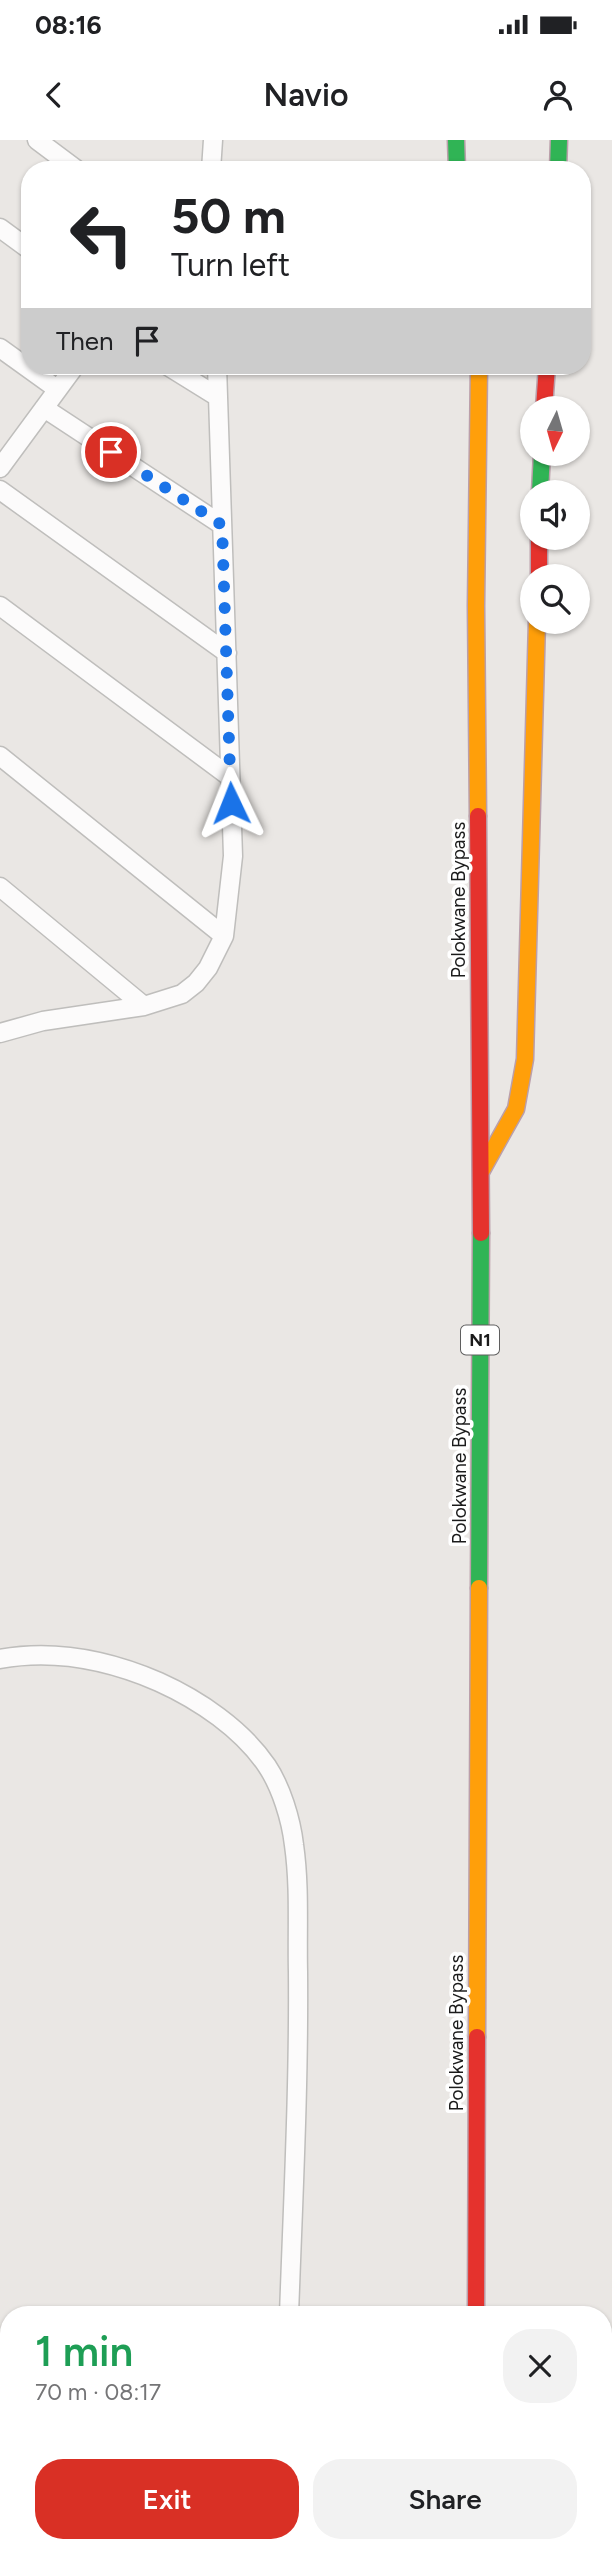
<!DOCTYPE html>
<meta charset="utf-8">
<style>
:root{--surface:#fff;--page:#f2f2f2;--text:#202124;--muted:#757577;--accent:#d93025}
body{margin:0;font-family:Figtree,sans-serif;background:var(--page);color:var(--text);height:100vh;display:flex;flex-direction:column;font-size:26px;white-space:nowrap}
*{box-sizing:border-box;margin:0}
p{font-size:23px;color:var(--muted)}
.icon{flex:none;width:38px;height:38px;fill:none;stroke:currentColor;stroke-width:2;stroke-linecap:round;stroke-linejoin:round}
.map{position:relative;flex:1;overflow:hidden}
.panel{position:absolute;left:0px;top:2166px;width:612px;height:247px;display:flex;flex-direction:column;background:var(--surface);border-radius:28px 28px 0 0;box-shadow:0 2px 5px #0004}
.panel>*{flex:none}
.hud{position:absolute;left:21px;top:21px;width:570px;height:214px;border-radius:28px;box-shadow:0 2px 5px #0004;background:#fff;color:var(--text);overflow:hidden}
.needle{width:46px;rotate:185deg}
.tools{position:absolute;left:520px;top:256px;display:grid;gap:14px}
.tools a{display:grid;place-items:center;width:70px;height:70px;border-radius:50%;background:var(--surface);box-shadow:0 2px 5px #0004;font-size:35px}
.pin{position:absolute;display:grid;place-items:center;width:60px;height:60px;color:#fff;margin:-30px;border:4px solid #fff;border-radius:50%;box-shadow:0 2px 7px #0007}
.me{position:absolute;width:77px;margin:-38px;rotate:358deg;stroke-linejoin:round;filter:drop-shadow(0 0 5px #0008)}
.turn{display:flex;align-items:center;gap:24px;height:147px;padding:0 35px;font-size:32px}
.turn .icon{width:91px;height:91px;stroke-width:2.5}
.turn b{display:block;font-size:49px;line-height:60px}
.then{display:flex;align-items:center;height:66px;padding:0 35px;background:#0003;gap:14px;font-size:26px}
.round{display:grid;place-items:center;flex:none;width:74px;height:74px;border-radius:28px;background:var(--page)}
.overview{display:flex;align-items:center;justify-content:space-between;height:119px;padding:0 35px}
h1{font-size:42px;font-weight:600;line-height:52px;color:#1e9e55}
.button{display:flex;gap:14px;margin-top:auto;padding:14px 35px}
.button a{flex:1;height:80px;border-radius:28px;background:var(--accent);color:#fff;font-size:28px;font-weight:600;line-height:80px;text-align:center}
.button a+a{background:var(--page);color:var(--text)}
.status{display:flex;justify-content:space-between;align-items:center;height:49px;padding:0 35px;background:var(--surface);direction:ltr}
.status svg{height:19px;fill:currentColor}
header{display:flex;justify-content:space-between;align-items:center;height:91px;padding:0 35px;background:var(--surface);font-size:32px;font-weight:600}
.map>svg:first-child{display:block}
</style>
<div class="status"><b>08:16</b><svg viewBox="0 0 49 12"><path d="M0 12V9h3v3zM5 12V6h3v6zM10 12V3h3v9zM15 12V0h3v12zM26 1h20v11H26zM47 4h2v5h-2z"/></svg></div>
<header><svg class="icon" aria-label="back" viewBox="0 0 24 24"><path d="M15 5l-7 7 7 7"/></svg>Navio<svg class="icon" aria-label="person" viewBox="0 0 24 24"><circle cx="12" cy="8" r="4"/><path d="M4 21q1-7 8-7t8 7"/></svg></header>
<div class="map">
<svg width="612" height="2412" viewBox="0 0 612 2412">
<rect width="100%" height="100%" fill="#eae7e4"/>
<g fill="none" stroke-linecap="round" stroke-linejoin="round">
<!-- lane casing -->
<g stroke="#bfbebc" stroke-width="21">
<path id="lane" d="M 37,0 L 77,30
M 211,30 L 213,0
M 0,88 L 30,110
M 0,208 L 57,249
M 168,226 L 218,257
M 44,268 L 222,385
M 0,328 L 75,226
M 0,350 L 227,513
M 0,466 L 230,637
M 0,616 L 224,796
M 0,747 L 144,866
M 0,893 L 43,881 L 144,866 L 182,854 L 196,843 L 208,828 L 224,796 L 233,716 L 217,226
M 0,1519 C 55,1509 108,1520 159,1542 C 199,1560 242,1589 267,1626 C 281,1647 291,1679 294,1705 C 300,1747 297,1790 298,1832 C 299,1946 293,2061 289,2175
M 282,2412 L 282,2404"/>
</g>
<!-- fast casing -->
<g stroke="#bb9faa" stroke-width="19">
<path id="fast" d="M 456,0 L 457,30
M 558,30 L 559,0
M 540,352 L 542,313
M 479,1448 L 481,1093"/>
</g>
<!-- slow casing -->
<g stroke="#bb9faa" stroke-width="19">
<path id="slow" d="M 478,676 L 476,466 L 479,226
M 482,1030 L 516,969 L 525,919 L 537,481
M 477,1897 L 479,1448"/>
</g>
<!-- jam casing -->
<g stroke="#bb9faa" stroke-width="19">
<path id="jam" d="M 544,268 L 547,226
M 539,397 L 539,436
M 478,676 L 481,1093
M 476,2175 L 477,1897
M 475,2404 L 475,2412"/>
</g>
<!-- lane -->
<use href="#lane" stroke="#fcfbfb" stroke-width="18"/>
<!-- fast -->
<use href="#fast" stroke="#30b455" stroke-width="16"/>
<!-- slow -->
<use href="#slow" stroke="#ff9f0a" stroke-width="16"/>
<!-- jam -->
<use href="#jam" stroke="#e5322d" stroke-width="16"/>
</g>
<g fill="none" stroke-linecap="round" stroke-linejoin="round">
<!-- route -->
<path stroke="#1a73e8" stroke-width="12" stroke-dasharray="0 21.6" d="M 111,312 L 222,385 L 231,663"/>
</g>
<g text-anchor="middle" stroke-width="7" stroke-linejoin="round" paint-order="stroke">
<!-- shield labels -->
<rect fill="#fff" stroke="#5f5f5f" stroke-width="2" x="461" y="1185.5" width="38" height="29" rx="5"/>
<g font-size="18" font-weight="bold" fill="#1b1b1b">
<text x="480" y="1206">N1</text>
</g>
<!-- street labels -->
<g font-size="19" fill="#1b1b1b" stroke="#fff">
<text transform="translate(458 760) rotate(-90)" y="7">Polokwane Bypass</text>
<text transform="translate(459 1326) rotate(-90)" y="7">Polokwane Bypass</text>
<text transform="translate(456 1893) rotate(-90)" y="7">Polokwane Bypass</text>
</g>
</g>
</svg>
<div class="tools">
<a><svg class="needle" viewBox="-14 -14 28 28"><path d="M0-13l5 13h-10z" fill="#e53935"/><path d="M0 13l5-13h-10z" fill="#757577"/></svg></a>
<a><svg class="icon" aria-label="sound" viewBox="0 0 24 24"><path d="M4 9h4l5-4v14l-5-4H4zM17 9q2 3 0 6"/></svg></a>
<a><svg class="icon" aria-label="search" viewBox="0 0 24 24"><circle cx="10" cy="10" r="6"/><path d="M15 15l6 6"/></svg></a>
</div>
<div class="pin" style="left:111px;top:312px;background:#d93025"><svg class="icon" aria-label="arrive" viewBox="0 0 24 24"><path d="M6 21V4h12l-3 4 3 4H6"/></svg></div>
<svg class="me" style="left:231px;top:663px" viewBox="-20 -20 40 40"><path d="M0-17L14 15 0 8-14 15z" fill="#1a73e8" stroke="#fff" stroke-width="4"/></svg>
<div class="hud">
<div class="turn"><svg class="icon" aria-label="left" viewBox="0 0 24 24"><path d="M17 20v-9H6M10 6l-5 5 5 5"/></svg><div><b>50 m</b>Turn left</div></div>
<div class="then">Then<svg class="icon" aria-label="arrive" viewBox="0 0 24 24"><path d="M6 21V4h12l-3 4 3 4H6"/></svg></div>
</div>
<section class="panel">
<div class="overview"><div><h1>1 min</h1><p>70 m · 08:17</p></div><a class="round"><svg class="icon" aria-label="close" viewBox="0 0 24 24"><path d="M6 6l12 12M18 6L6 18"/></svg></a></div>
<div class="button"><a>Exit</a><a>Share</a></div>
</section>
</div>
